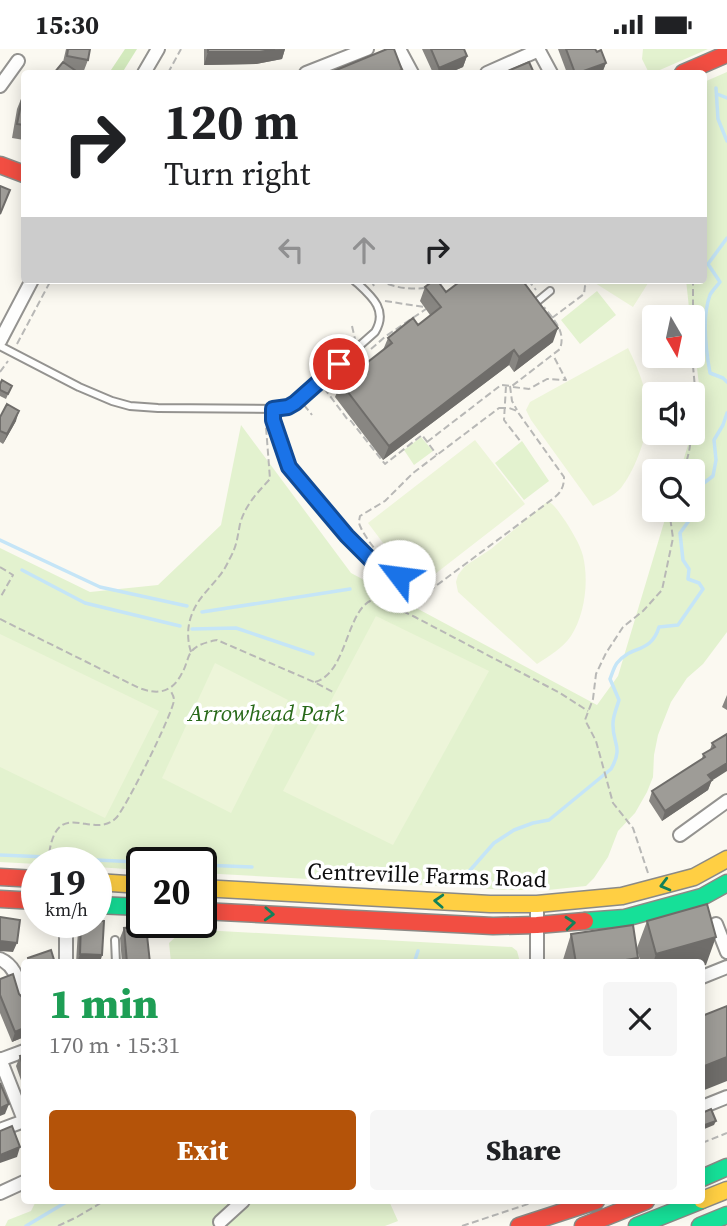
<!DOCTYPE html>
<meta charset="utf-8">
<style>
:root{--surface:#fff;--page:#f6f6f6;--text:#202124;--muted:#757577;--accent:#b45309}
body{margin:0;font-family:"Source Serif 4",serif;background:var(--page);color:var(--text);height:100vh;display:flex;flex-direction:column;font-size:26px;white-space:nowrap}
*{box-sizing:border-box;margin:0}
p{font-size:23px;color:var(--muted)}
.icon{flex:none;width:38px;height:38px;fill:none;stroke:currentColor;stroke-width:2;stroke-linecap:round;stroke-linejoin:round}
.map{position:relative;flex:1;overflow:hidden}
.panel{position:absolute;left:21px;top:910px;width:684px;height:245px;display:flex;flex-direction:column;background:var(--surface);border-radius:7px;box-shadow:0 4px 18px #0003}
.panel>*{flex:none}
.banner{position:absolute;left:21px;top:21px;width:686px;height:214px;border-radius:7px;box-shadow:0 4px 18px #0003;background:#fff;color:var(--text);overflow:hidden}
.needle{width:46px;rotate:171deg}
.fabs{position:absolute;left:642px;top:256px;display:grid;gap:14px}
.fabs a{display:grid;place-items:center;width:63px;height:63px;border-radius:7px;background:var(--surface);box-shadow:0 4px 18px #0003;font-size:35px}
.speed{position:absolute;left:21px;top:798px;display:flex;gap:14px;font-size:35px;font-weight:700;text-align:center}
.speed>*{display:grid;place-content:center;width:91px;height:91px;border-radius:50%;background:var(--surface);box-shadow:0 4px 18px #0003;line-height:1}
.speed small{font-size:18px;font-weight:400}
.speed .limit{border:4px solid #111;border-radius:10px;background:#fff;color:#111}
.pin{position:absolute;display:grid;place-items:center;width:60px;height:60px;color:#fff;margin:-30px;border:4px solid #fff;border-radius:50%;box-shadow:0 2px 7px #0007}
.me{position:absolute;width:77px;margin:-38px;rotate:300deg;stroke-linejoin:round;filter:drop-shadow(0 0 5px #0008)}
.turn{display:flex;align-items:center;gap:24px;height:147px;padding:0 28px;font-size:32px}
.turn .icon{width:91px;height:91px;stroke-width:2.5}
.turn b{display:block;font-size:49px;line-height:60px}
.lanes{display:flex;align-items:center;height:66px;padding:0 28px;background:#0003;justify-content:center;gap:35px;direction:ltr}
.lanes .off{opacity:.35}
.round{display:grid;place-items:center;flex:none;width:74px;height:74px;border-radius:7px;background:var(--page)}
.overview{display:flex;align-items:center;justify-content:space-between;height:119px;padding:0 28px}
h1{font-size:42px;font-weight:800;line-height:52px;color:#1e9e55}
.action{display:flex;gap:14px;margin-top:auto;padding:14px 28px}
.action a{flex:1;height:80px;border-radius:7px;background:var(--accent);color:#fff;font-size:28px;font-weight:800;line-height:80px;text-align:center}
.action a+a{background:var(--page);color:var(--text)}
.status{display:flex;justify-content:space-between;align-items:center;height:49px;padding:0 35px;background:var(--surface);direction:ltr}
.status svg{height:19px;fill:currentColor}
.map>svg:first-child{display:block}
</style>
<div class="status"><b>15:30</b><svg viewBox="0 0 49 12"><path d="M0 12V9h3v3zM5 12V6h3v6zM10 12V3h3v9zM15 12V0h3v12zM26 1h20v11H26zM47 4h2v5h-2z"/></svg></div>
<div class="map">
<svg width="727" height="1177" viewBox="0 0 727 1177">
<rect width="100%" height="100%" fill="#fbf9f1"/>
<!-- green -->
<path fill="#e3f2cf" d="M 643,0 L 708,0 L 653,24 L 649,24 L 642,10 Z
M 727,23 L 727,583 L 703,615 L 687,629 L 671,653 L 658,686 L 654,706 L 653,728 L 647,743 L 635,764 L 618,782 L 608,808 L 594,829 L 586,837 L 548,841 L 511,841 L 201,824 L 201,814 L 142,814 L 142,821 L 96,818 L 96,814 L 37,815 L 0,813 L 0,499 L 90,543 L 158,536 L 221,476 L 241,376 L 351,524 L 597,656 L 618,627 L 668,460 L 693,460 L 693,422 L 680,422 L 692,383 L 693,383 L 701,351 L 693,288 L 693,268 L 690,268 L 686,231 L 704,231 L 704,33 Z
M 597,242 L 616,266 L 580,295 L 561,271 Z
M 421,388 L 433,402 L 414,416 L 404,401 Z
M 522,392 L 549,432 L 524,451 L 495,414 Z
M 184,880 L 512,898 L 517,902 L 520,913 L 171,913 L 169,894 Z
M 36,1152 L 389,1152 L 398,1172 L 385,1177 L 5,1177 L 8,1171 L 31,1162 Z"/>
<!-- forest -->
<path fill="#d3eabd" d="M 125,0 L 137,0 L 122,24 L 109,24 Z"/>
<!-- pitch -->
<path fill="#edf5d9" d="M 597,231 L 650,231 L 633,258 L 595,234 Z
M 628,299 C 648,339 655,368 637,410 C 633,420 627,431 621,439 C 614,447 601,452 593,457 L 531,371 L 526,361 L 530,353 Z
M 475,391 L 525,455 L 417,539 L 368,474 Z
M 548,452 C 556,457 560,465 566,473 C 572,483 580,495 583,507 C 589,532 585,565 571,587 C 563,599 549,607 537,615 L 458,543 L 456,533 L 458,526 L 465,517 L 491,500 Z
M 376,567 L 489,622 L 393,796 L 283,742 Z
M 0,585 L 159,662 L 105,769 L 0,718 Z
M 215,614 L 288,651 L 231,764 L 162,729 Z"/>
<g fill="none" stroke-linecap="round" stroke-linejoin="round">
<!-- stream -->
<path stroke="#c5e5f7" stroke-width="3.5" d="M 716,39 L 718,70 L 727,92
M 717,45 L 727,49
M 727,189 L 708,215 L 720,233 C 717,237 712,242 710,246 C 702,267 706,302 710,324 L 723,329 L 727,333
M 693,458 L 699,451 L 700,437 L 713,427 L 716,411 L 714,391 L 723,376 L 727,364
M 0,491 L 100,538 L 187,557
M 22,521 L 85,554 L 180,577
M 202,563 L 350,540
M 192,580 L 236,579 L 313,605
M 0,806 L 47,808
M 52,809 L 161,814
M 201,816 L 252,818
M 465,827 L 494,794 L 514,781 L 533,774 L 549,771 L 611,720 C 624,697 612,695 613,674 C 613,667 617,658 619,651 L 610,630 C 612,625 614,618 617,614 C 631,596 651,605 659,578 L 678,576 L 703,540 L 699,534 L 688,530 L 689,520 L 683,511 L 680,484 L 688,473 L 691,460
M 414,914 L 418,902
M 26,1177 L 68,1152"/>
<!-- lane casing -->
<g stroke="#949390" stroke-width="10">
<path id="lane" d="M 533,256 L 550,242
M 0,297 L 79,338 L 112,352 L 130,357 L 158,359 L 281,360 L 295,354 L 375,283 C 389,260 370,246 354,231
M 273,360 L 273,371 L 289,418 L 347,487 L 372,512 L 385,524 L 399,527
M 115,891 L 116,914"/>
</g>
<!-- street casing -->
<g stroke="#949390" stroke-width="16">
<path id="street" d="M 399,0 L 412,24
M 538,0 L 551,24
M 144,24 L 158,0
M 306,24 L 367,0
M 487,24 L 539,1
M 0,37 L 18,12
M 0,292 L 32,231
M 680,786 L 727,752
M 716,875 L 727,903
M 0,910 C 18,918 18,936 24,952
M 66,914 L 66,873
M 537,914 L 537,855
M 702,928 L 727,918
M 0,1010 L 24,1071
M 0,1011 L 24,1002
M 702,1058 L 727,1048
M 0,1081 L 24,1072
M 0,1144 L 24,1133
M 220,1173 L 243,1152"/>
</g>
<!-- fast casing -->
<g stroke="#8b8a86" stroke-width="19">
<path id="fast" d="M 96,856 L 142,858
M 585,872 L 625,869 L 702,848 L 727,834
M 702,1129 L 727,1118
M 637,1177 L 700,1152
M 700,1177 L 727,1166"/>
</g>
<!-- slow casing -->
<g stroke="#8b8a86" stroke-width="19">
<path id="slow" d="M 96,833 L 142,836
M 201,839 L 490,855 L 537,855 L 622,847 L 694,828 L 727,810
M 702,1151 L 727,1141"/>
</g>
<!-- jam casing -->
<g stroke="#8b8a86" stroke-width="19">
<path id="jam" d="M 683,24 L 727,5
M 0,116 L 24,125
M 0,828 L 37,830
M 0,850 L 37,852
M 201,862 L 493,877 L 537,876 L 585,872
M 519,1177 L 596,1152
M 583,1177 L 646,1152"/>
</g>
<!-- path -->
<path stroke="#b8b8b6" stroke-width="2" stroke-dasharray="7 3.5" stroke-linecap="butt" d="M 168,24 L 181,0
M 371,231 L 374,237
M 378,231 C 393,238 407,241 425,239
M 528,231 L 536,241
M 385,252 L 424,258
M 692,268 L 693,262 L 693,231
M 552,269 L 584,245 L 585,237 L 593,231
M 352,277 L 355,290
M 17,295 L 51,231
M 371,300 L 386,287 L 426,260
M 692,306 L 696,350 L 693,375
M 0,323 L 8,312
M 506,337 L 504,371 L 521,393
M 510,337 L 512,352 L 517,361
M 513,338 L 529,340 L 547,330 L 566,331 L 553,306
M 324,339 L 348,371 L 351,372 L 385,415 L 422,386 L 437,406
M 304,356 L 312,366
M 499,359 L 509,359 L 517,362 L 564,428 C 564,438 561,443 554,449 L 425,545 L 417,546 C 403,534 368,495 361,479 C 358,473 359,473 360,467 L 385,452 L 413,424 Z
M 427,393 L 501,336 L 512,337 L 560,300 C 566,282 554,271 544,258
M 684,422 L 689,403 L 692,383
M 0,518 L 13,526 L 0,549
M 375,527 L 375,549
M 0,570 L 139,639 C 158,646 172,644 182,624 C 186,618 187,609 191,603 C 197,595 208,593 217,591 L 314,633 L 333,643
M 191,603 C 187,591 187,577 192,565 C 197,551 208,541 217,530 C 222,524 226,518 229,511 C 237,497 237,490 240,475 C 245,456 258,443 270,430 L 266,378
M 315,633 C 349,624 346,553 377,550 L 415,568 L 560,644 L 588,662
M 48,814 C 54,742 92,793 116,769 C 126,759 173,664 174,651 C 174,648 172,644 170,641
M 648,824 L 633,779 L 613,754 L 596,692 L 585,671 L 593,650 L 596,625 L 606,604 L 623,578 L 643,562 L 662,541 L 673,489 L 670,468 L 672,460
M 702,1094 L 727,1084
M 58,1177 L 77,1168 L 104,1152
M 462,1177 L 537,1152"/>
<!-- lane -->
<use href="#lane" stroke="#fefefd" stroke-width="6"/>
<!-- street -->
<use href="#street" stroke="#fefefd" stroke-width="12"/>
<!-- fast -->
<use href="#fast" stroke="#16e098" stroke-width="16"/>
<!-- slow -->
<use href="#slow" stroke="#ffcf43" stroke-width="16"/>
<!-- jam -->
<use href="#jam" stroke="#f24e42" stroke-width="16"/>
</g>
<!-- wall -->
<path fill="#888682" d="M 66,0 L 90,0 L 88,11 L 83,24 L 79,24 L 63,13 Z
M 204,0 L 285,0 L 282,10 L 256,15 L 204,16 Z
M 422,0 L 464,0 L 467,7 L 463,18 L 449,24 L 433,24 Z
M 558,0 L 595,0 L 597,3 L 606,14 L 602,24 L 567,24 Z
M 23,45 L 24,45 L 24,91 L 12,89 L 17,60 Z
M 425,238 L 446,243 L 553,293 L 514,323 L 509,316 L 383,411 L 335,348 L 341,334 L 383,301 L 388,289 L 418,276 L 430,266 L 420,252 Z
M 0,335 L 10,341 L 6,350 L 0,347 Z
M 0,368 L 16,372 L 3,395 L 0,393 Z
M 727,646 L 727,661 L 722,658 Z
M 727,685 L 708,741 L 662,772 L 649,752 L 652,742 L 702,710 L 703,705 L 710,701 L 712,694 Z
M 647,872 L 706,916 L 702,914 L 641,914 L 637,901 L 637,914 L 562,914 L 571,885 L 637,899 Z
M 81,873 L 96,873 L 102,906 L 100,912 L 102,914 L 76,914 L 78,881 Z
M 124,879 L 150,914 L 122,914 L 120,889 Z
M 0,930 L 24,950 L 24,988 L 12,993 L 0,964 Z
M 24,1006 L 24,1040 L 16,1017 L 20,1007 Z"/>
<!-- shaded-wall -->
<path fill="#6f6d6a" d="M 285,0 L 282,10 L 256,15 L 204,16 L 208,3 Z
M 467,7 L 463,18 L 449,24 L 437,24 L 439,19 Z
M 606,14 L 602,24 L 578,24 Z
M 558,279 L 553,293 L 514,323 L 519,308 Z
M 514,301 L 509,316 L 383,411 L 389,397 Z
M 19,362 L 16,372 L 3,395 L 7,385 Z
M 727,714 L 727,722 L 705,736 L 708,726 Z
M 712,731 L 708,741 L 662,772 L 665,762 Z
M 716,888 L 706,916 L 702,917 L 702,914 L 653,914 L 656,905 Z
M 0,892 L 17,894 L 13,903 L 0,902 Z
M 80,905 L 102,906 L 100,914 L 77,914 Z
M 638,909 L 637,914 L 607,914 Z
M 24,979 L 24,988 L 12,993 L 15,983 Z
M 727,1008 L 727,1032 L 702,1042 L 702,1018 Z
M 9,1055 L 5,1065 L 0,1067 L 0,1059 Z
M 716,1072 L 714,1076 L 702,1081 L 702,1077 Z
M 20,1098 L 17,1108 L 0,1114 L 0,1106 Z"/>
<!-- building -->
<path fill="#9e9c97" stroke="#6f6d6a" stroke-width="2" d="M 68,0 L 90,0 L 88,11 L 67,7 Z
M 208,0 L 275,0 L 260,3 L 208,3 Z
M 387,0 L 394,0 L 402,21 L 394,24 L 329,24 Z
M 431,0 L 464,0 L 467,7 L 439,19 Z
M 566,0 L 595,0 L 597,3 L 601,1 L 606,14 L 578,24 L 575,24 Z
M 63,13 L 79,24 L 54,24 Z
M 529,13 L 534,24 L 503,24 Z
M 23,45 L 24,45 L 24,76 L 17,75 Z
M 0,137 L 10,141 L 0,165 Z
M 434,231 L 437,231 L 446,243 L 462,231 L 522,231 L 558,279 L 519,308 L 514,301 L 389,397 L 341,334 L 392,294 L 388,289 L 413,269 L 418,276 L 441,258 L 425,238 Z
M 2,331 L 12,337 L 8,345 L 0,341 L 0,335 Z
M 7,355 L 19,362 L 7,385 L 0,382 L 0,368 Z
M 727,685 L 727,714 L 708,726 L 712,731 L 665,762 L 652,742 L 705,708 L 703,705 L 715,698 L 712,694 Z
M 707,855 L 716,888 L 656,905 L 647,872 Z
M 0,868 L 20,871 L 17,894 L 0,892 Z
M 96,872 L 104,872 L 102,906 L 80,905 L 81,873 L 96,873 Z
M 633,876 L 638,909 L 607,914 L 576,914 L 571,885 Z
M 146,877 L 150,914 L 127,914 L 124,879 Z
M 51,901 L 55,914 L 29,914 L 28,909 Z
M 13,925 L 19,945 L 24,950 L 24,979 L 15,983 L 0,946 L 0,930 Z
M 727,957 L 727,1008 L 702,1018 L 702,967 Z
M 24,1006 L 24,1020 L 20,1007 Z
M 0,1034 L 9,1055 L 0,1059 Z
M 711,1060 L 716,1072 L 702,1077 L 702,1064 Z
M 12,1077 L 20,1098 L 0,1106 L 0,1082 Z"/>
<!-- one-way arrows -->
<defs><path id="oneway-chevron" d="M-2-3.5L2.5 0L-2 3.5" fill="none" stroke-width="1.6" stroke-linecap="round" stroke-linejoin="round" transform="scale(1.75)"/></defs>
<g stroke="#128159">
<use href="#oneway-chevron" transform="translate(665 836) rotate(165)"/>
<use href="#oneway-chevron" transform="translate(439 852) rotate(-177)"/>
<use href="#oneway-chevron" transform="translate(269 865) rotate(3)"/>
<use href="#oneway-chevron" transform="translate(570 874) rotate(-5)"/>
</g>
<g fill="none" stroke-linecap="round" stroke-linejoin="round">
<!-- route casing -->
<g stroke="#114b97" stroke-width="18">
<path id="route" d="M 339,315 L 295,354 L 288,358 L 273,360 L 273,371 L 289,418 L 347,487 L 372,512 L 385,524 L 399,527"/>
</g>
<!-- route -->
<use href="#route" stroke="#1a73e8" stroke-width="12"/>
</g>
<g text-anchor="middle" stroke-width="7" stroke-linejoin="round" paint-order="stroke">
<!-- park labels -->
<g font-size="23" font-style="italic" fill="#286919" stroke="#fff">
<text x="266" y="672">Arrowhead Park</text>
</g>
<!-- street labels -->
<g font-size="23" fill="#0d0d0d" stroke="#fff">
<text transform="translate(427 826) rotate(2)" y="8">Centreville Farms Road</text>
</g>
</g>
</svg>
<div class="fabs">
<a><svg class="needle" viewBox="-14 -14 28 28"><path d="M0-13l5 13h-10z" fill="#e53935"/><path d="M0 13l5-13h-10z" fill="#757577"/></svg></a>
<a><svg class="icon" aria-label="sound" viewBox="0 0 24 24"><path d="M4 9h4l5-4v14l-5-4H4zM17 9q2 3 0 6"/></svg></a>
<a><svg class="icon" aria-label="search" viewBox="0 0 24 24"><circle cx="10" cy="10" r="6"/><path d="M15 15l6 6"/></svg></a>
</div>
<div class="speed"><div>19<small>km/h</small></div><div class="limit">20</div></div>
<div class="pin" style="left:339px;top:315px;background:#d93025"><svg class="icon" aria-label="arrive" viewBox="0 0 24 24"><path d="M6 21V4h12l-3 4 3 4H6"/></svg></div>
<svg class="me" style="left:399px;top:527px" viewBox="-20 -20 40 40"><circle r="19" fill="#fff"/><path d="M0-13L10 11 0 6-10 11z" fill="#1a73e8"/></svg>
<div class="banner">
<div class="turn"><svg class="icon" aria-label="right" viewBox="0 0 24 24"><path d="M7 20v-9h11M14 6l5 5-5 5"/></svg><div><b>120 m</b>Turn right</div></div>
<div class="lanes"><svg class="icon off" aria-label="left" viewBox="0 0 24 24"><path d="M17 20v-9H6M10 6l-5 5 5 5"/></svg><svg class="icon off" aria-label="ahead" viewBox="0 0 24 24"><path d="M12 20V5M6 11l6-6 6 6"/></svg><svg class="icon" aria-label="right" viewBox="0 0 24 24"><path d="M7 20v-9h11M14 6l5 5-5 5"/></svg></div>
</div>
<section class="panel">
<div class="overview"><div><h1>1 min</h1><p>170 m · 15:31</p></div><a class="round"><svg class="icon" aria-label="close" viewBox="0 0 24 24"><path d="M6 6l12 12M18 6L6 18"/></svg></a></div>
<div class="action"><a>Exit</a><a>Share</a></div>
</section>
</div>
